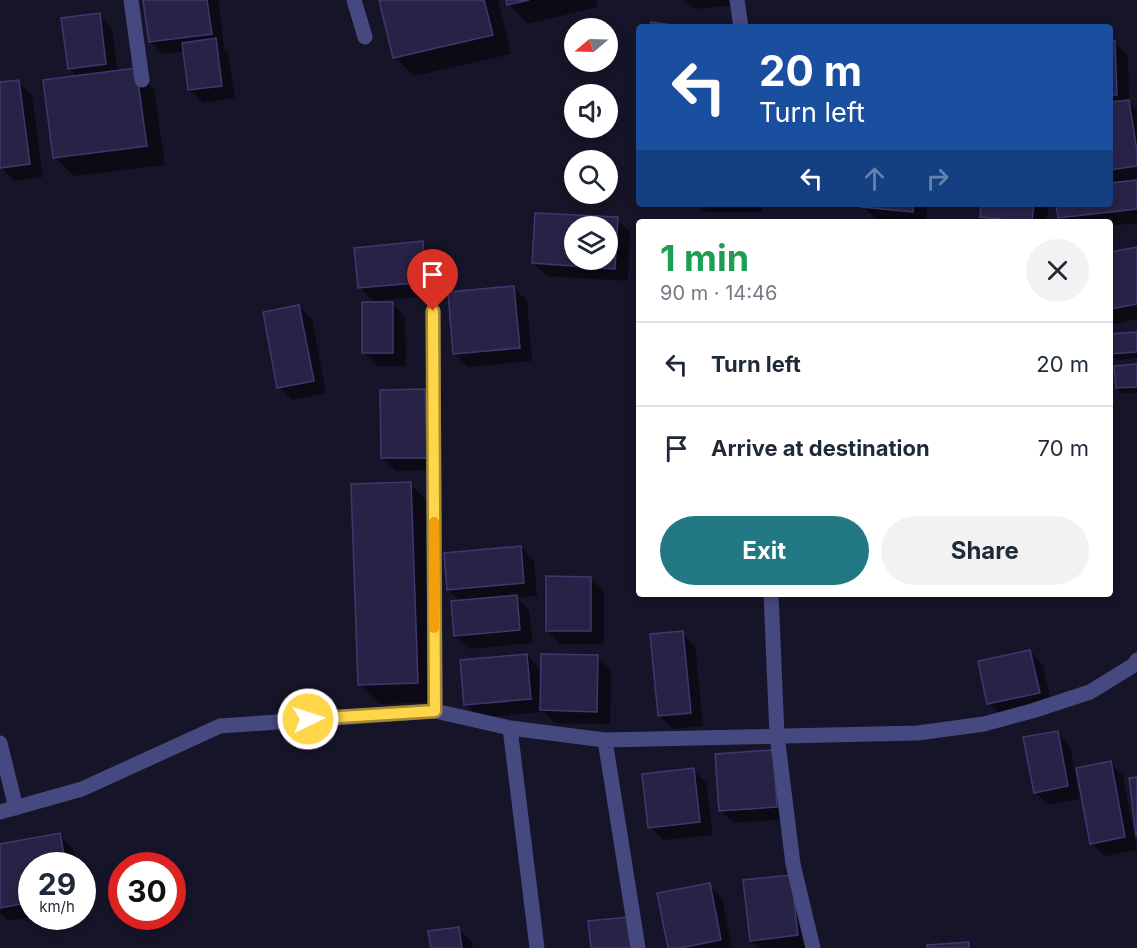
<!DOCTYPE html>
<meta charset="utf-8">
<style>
:root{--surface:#fff;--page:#f2f2f3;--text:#1f2937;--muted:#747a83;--line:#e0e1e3;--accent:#227984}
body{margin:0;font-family:Inter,sans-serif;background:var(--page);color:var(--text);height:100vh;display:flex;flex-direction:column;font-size:22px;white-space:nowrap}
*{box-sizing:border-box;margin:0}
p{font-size:20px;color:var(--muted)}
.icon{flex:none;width:33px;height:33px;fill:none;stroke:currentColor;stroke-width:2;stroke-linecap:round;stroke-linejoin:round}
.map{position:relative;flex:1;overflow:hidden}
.side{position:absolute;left:636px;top:219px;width:477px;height:378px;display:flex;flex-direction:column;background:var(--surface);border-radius:6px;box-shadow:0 3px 9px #0003}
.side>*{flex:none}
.guide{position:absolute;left:636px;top:24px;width:477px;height:183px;border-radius:6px;box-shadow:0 3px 9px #0003;background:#1a4fa0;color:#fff;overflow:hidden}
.needle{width:39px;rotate:251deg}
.tools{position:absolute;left:564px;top:18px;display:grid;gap:12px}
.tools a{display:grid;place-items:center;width:54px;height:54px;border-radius:50%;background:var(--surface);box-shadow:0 3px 9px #0003;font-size:30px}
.speed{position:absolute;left:18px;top:852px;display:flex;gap:12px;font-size:30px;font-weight:700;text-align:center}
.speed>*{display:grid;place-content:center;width:78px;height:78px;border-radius:50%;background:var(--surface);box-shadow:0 3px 9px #0003;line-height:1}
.speed small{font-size:15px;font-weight:400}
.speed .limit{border:9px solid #d22;background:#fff;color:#111}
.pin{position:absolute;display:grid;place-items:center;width:51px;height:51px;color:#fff;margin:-62px -26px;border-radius:50% 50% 50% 0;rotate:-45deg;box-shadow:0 0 6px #0007}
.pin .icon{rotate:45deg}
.me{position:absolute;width:66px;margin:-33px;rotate:86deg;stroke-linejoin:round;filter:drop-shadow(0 0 4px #0008)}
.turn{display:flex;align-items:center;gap:21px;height:126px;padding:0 24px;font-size:27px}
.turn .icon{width:78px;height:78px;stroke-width:2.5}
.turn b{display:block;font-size:42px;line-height:51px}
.lanes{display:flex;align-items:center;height:57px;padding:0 24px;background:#0003;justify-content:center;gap:30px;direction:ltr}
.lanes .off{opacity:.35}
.round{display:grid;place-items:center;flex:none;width:63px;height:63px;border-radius:32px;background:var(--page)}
.head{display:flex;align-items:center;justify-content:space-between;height:102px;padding:0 24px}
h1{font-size:36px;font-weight:700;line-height:45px;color:#1e9e55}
.action{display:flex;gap:12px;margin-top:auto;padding:12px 24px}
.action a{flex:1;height:69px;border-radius:36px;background:var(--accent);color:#fff;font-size:24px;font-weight:700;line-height:69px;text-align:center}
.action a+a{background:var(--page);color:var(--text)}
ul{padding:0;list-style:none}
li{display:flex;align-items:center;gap:18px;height:84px;padding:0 24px;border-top:2px solid var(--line)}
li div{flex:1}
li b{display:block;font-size:22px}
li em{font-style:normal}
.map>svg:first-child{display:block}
</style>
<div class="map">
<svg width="1137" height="948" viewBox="0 0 1137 948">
<rect width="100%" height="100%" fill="#161428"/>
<!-- shadow -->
<path fill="#0007" fill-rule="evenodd" d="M 145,0 L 218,0 L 224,46 L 222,47 L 228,53 L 235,98 L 203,103 L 190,89 L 185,51 L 163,54 L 150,41 Z
M 381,0 L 498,0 L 511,54 L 414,76 L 395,57 Z
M 508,0 L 596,0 L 598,7 L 528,24 L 509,4 Z
M 685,0 L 738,0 L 738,5 L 694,9 Z
M 99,15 L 112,28 L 118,72 L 135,70 L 154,89 L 165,165 L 74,176 L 55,157 L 78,77 L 69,68 Z
M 1110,43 L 1115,43 L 1128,56 L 1129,102 L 1137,110 L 1137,223 L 1110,226 L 1110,222 L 1064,222 L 1060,217 L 1058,204 L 1110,204 Z
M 18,82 L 32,95 L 43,177 L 14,181 L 1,167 L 0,84 Z
M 697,204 L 762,204 L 762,212 L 705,212 Z
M 863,204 L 928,204 L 926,222 L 876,219 L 863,206 Z
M 983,204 L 1049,204 L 1046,222 L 987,222 L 981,217 Z
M 536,214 L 617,219 L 630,232 L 628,281 L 547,276 L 533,263 ZM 574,226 L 608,226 L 608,260 L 574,260 Z
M 422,243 L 435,256 L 439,295 L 373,301 L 360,288 Z
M 1137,248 L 1137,319 L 1110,325 L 1110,254 Z
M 514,288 L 527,301 L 532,361 L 468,367 L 455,354 Z
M 392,303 L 405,317 L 406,366 L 377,366 L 364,353 Z
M 299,306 L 312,319 L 326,393 L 292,400 L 279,387 Z
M 1137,333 L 1137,358 L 1117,360 L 1110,353 L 1110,336 Z
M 1137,366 L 1137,393 L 1123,394 L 1117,388 Z
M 425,390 L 438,403 L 439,470 L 396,471 L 383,458 Z
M 410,484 L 430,503 L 437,702 L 379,704 L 360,685 Z
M 521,547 L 534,561 L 537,596 L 517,598 L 529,610 L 533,643 L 469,649 L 455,636 L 461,602 L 448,590 Z
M 591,578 L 604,591 L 604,644 L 560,644 L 547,631 Z
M 682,633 L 695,646 L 703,726 L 673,729 L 659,715 Z
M 1030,651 L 1043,665 L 1052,706 L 1002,717 L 989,703 Z
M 527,655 L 542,671 L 598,657 L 611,670 L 610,724 L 555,723 L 544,712 L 479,718 L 466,705 Z
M 1057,732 L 1070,746 L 1080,799 L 1048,805 L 1035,792 Z
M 772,751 L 790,819 L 733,823 L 720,810 Z
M 1110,763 L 1123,776 L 1137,850 L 1105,856 L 1091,843 Z
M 693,770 L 706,783 L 713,835 L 663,840 L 650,827 Z
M 59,835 L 73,848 L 76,866 L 32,866 L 32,916 L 34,916 L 8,921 L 0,913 L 0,846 Z
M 790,876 L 810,948 L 759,948 L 751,940 Z
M 709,885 L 722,898 L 732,948 L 669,948 Z
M 459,929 L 472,942 L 473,948 L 432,948 Z"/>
<!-- building -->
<path fill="#272346" stroke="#3f386f" stroke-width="1.5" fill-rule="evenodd" d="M 143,0 L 207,0 L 212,34 L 149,42 Z
M 379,0 L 484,0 L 493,35 L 393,58 Z
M 506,0 L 529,0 L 507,5 Z
M 100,13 L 106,64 L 68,69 L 61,18 Z
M 651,22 L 686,27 L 650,27 Z
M 216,38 L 222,86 L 188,90 L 182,43 Z
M 1110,41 L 1115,41 L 1117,95 L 1110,95 Z
M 136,68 L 147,146 L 53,158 L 43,80 Z
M 19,80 L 30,164 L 0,168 L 0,82 Z
M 1129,100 L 1137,151 L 1137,166 L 1110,170 L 1110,102 Z
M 1137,180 L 1137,209 L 1058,218 L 1056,204 L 1110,204 L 1110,183 Z
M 862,204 L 914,204 L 913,212 L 861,207 Z
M 981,204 L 1034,204 L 1032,222 L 980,217 Z
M 535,213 L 618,217 L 615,269 L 532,263 ZM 574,226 L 608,226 L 608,260 L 574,260 Z
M 423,241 L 427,282 L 358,288 L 354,248 Z
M 1137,247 L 1137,304 L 1110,309 L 1110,252 Z
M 514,286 L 520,348 L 453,354 L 448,292 Z
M 362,302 L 393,302 L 393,353 L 362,353 Z
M 299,305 L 314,381 L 277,388 L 263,312 Z
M 1137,332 L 1137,352 L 1110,354 L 1110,334 Z
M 1137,364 L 1137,387 L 1116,388 L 1114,366 Z
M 425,389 L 427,458 L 381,458 L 380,390 Z
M 411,482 L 418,683 L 358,685 L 351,484 Z
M 521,546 L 524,583 L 447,590 L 444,553 Z
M 546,576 L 591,577 L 591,631 L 546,631 Z
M 517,595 L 520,630 L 454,636 L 451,601 Z
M 683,631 L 691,713 L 658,716 L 650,634 Z
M 1030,650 L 1040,693 L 987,704 L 978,661 Z
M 527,654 L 531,699 L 464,705 L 460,660 Z
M 541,654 L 598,655 L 597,712 L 540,710 Z
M 1058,731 L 1068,786 L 1034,793 L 1023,737 Z
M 773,750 L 777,807 L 719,811 L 715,754 Z
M 1111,761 L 1125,837 L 1090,844 L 1076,768 Z
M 694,768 L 700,822 L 648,828 L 642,774 Z
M 1137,777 L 1137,835 L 1136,836 L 1129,778 Z
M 60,833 L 66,866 L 32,866 L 32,902 L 0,908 L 0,844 Z
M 791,875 L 798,935 L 750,941 L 743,880 Z
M 710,883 L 721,940 L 680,948 L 668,948 L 657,893 Z
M 629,917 L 633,948 L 591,948 L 588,921 Z
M 459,927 L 462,948 L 431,948 L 428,931 Z
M 969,942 L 969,948 L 927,948 L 927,945 Z"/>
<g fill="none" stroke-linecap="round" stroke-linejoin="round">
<!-- minor -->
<path stroke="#464880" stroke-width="15" d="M 131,0 L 142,80
M 354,0 L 365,37
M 737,0 L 741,27
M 433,311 L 435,711
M 771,594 L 777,735 L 793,864 L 813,948
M 510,728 L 537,948
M 605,740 L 638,948
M 0,743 L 16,808
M 0,812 L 82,789 L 220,726 L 435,711 L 510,728 L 605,740 L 918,733 L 984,724 L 1032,711 L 1090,692 L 1134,665 L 1137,660"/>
</g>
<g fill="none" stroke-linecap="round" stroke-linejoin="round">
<!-- route casing -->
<g stroke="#a68a30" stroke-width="15">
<path id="route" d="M 308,719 L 435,711 L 433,311"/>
</g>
<!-- route -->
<use href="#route" stroke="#ffd54a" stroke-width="10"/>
<!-- slow -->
<path stroke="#f59e0b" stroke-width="10" d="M 434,522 L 434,628"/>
</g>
</svg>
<div class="tools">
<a><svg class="needle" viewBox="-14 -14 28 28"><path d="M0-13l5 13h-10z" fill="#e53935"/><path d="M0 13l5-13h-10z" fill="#747a83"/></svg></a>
<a><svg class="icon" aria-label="sound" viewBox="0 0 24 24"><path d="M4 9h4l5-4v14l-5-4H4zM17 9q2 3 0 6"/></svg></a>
<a><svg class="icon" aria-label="search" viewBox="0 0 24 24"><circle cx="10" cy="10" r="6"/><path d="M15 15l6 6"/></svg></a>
<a><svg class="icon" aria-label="layers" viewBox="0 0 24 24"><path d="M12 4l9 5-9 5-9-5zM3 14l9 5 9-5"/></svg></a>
</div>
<div class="speed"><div>29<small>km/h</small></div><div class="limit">30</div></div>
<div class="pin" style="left:433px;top:311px;background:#d93025"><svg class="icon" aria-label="arrive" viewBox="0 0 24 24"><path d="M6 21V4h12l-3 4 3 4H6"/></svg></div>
<svg class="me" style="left:308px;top:719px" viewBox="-20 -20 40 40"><circle r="17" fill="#ffd54a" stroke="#fff" stroke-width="3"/><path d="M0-11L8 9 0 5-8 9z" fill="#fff"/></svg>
<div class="guide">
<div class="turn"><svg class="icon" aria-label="left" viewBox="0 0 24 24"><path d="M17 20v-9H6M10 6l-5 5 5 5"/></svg><div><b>20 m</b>Turn left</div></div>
<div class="lanes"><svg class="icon" aria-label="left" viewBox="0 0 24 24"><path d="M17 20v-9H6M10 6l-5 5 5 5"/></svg><svg class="icon off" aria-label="ahead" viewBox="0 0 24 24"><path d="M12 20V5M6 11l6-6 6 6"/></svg><svg class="icon off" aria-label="right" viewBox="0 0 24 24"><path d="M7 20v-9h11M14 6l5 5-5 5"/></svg></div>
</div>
<section class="side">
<div class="head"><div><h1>1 min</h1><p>90 m · 14:46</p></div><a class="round"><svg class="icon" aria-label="close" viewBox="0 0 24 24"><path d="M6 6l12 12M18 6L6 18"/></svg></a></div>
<ul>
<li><svg class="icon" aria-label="left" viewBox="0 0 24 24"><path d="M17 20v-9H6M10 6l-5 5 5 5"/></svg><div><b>Turn left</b></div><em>20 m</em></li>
<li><svg class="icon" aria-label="arrive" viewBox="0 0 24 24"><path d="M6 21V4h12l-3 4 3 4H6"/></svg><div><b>Arrive at destination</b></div><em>70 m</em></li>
</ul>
<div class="action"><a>Exit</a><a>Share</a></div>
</section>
</div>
